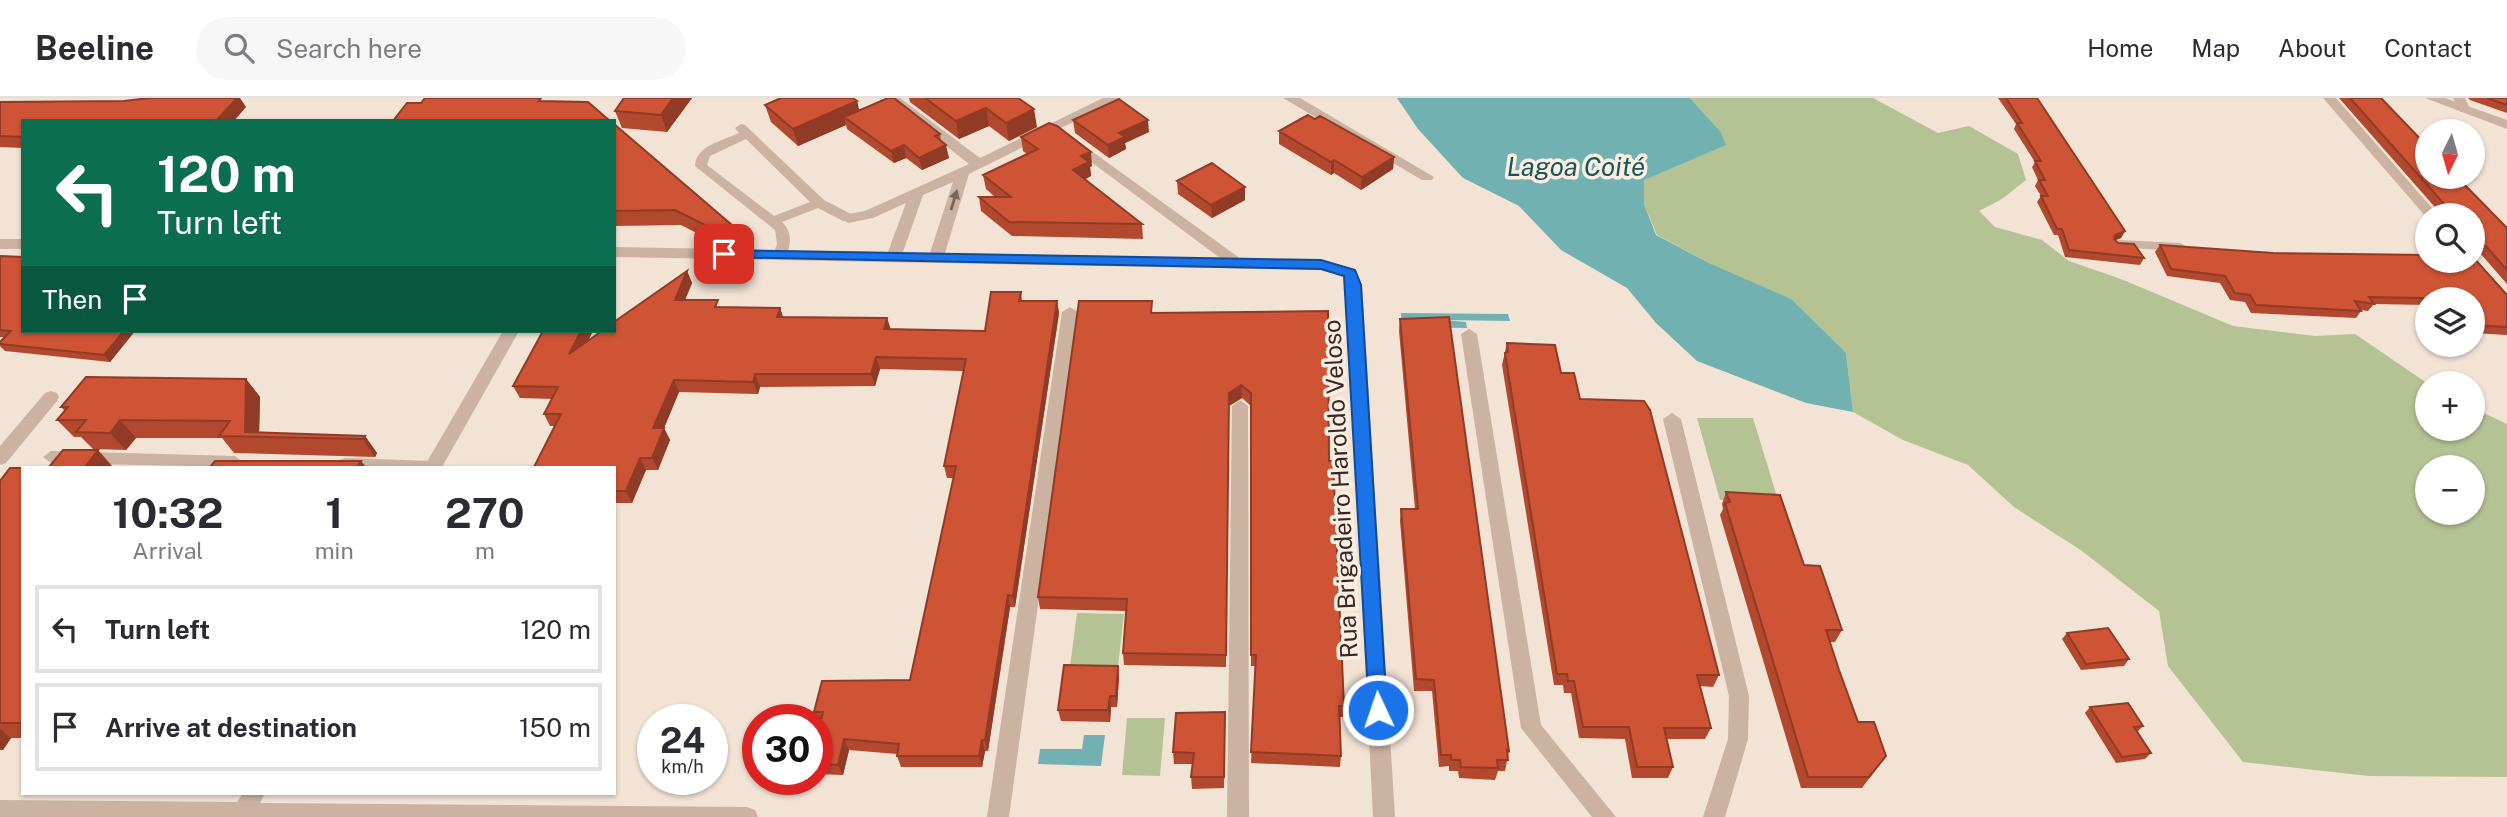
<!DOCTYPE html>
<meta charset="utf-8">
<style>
:root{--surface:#fff;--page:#f7f7f7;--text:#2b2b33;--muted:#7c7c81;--line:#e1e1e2}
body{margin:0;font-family:"Public Sans",sans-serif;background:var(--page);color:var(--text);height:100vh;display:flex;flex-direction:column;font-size:26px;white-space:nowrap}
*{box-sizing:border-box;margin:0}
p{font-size:23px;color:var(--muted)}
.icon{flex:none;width:38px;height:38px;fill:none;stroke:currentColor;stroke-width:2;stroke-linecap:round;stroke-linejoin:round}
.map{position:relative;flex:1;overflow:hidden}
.details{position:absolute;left:21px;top:368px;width:595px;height:329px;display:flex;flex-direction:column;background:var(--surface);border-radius:0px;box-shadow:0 2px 5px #0004}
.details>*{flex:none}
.top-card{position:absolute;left:21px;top:21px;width:595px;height:214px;border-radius:0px;box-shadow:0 2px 5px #0004;background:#0b6e4f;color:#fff;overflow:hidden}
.needle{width:46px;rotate:185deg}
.tools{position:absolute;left:2415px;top:21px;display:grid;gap:14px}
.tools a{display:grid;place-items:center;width:70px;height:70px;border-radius:50%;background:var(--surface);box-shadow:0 2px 5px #0004;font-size:35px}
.speed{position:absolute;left:637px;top:606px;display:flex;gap:14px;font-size:35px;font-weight:700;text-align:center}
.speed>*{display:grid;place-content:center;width:91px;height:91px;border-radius:50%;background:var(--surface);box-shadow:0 2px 5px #0004;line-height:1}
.speed small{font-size:18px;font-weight:400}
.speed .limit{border:10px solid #d22;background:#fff;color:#111}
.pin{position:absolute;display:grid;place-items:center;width:60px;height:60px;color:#fff;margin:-30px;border-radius:14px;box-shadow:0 4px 10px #0006}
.me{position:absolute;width:77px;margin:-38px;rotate:357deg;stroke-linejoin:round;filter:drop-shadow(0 0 5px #0008)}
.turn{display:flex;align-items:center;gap:24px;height:147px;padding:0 21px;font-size:32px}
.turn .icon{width:91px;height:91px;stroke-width:2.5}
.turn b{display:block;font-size:49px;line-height:60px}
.then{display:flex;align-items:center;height:66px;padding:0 21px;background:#0003;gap:14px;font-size:26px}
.eta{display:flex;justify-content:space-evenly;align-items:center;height:119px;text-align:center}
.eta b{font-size:42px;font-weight:700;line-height:49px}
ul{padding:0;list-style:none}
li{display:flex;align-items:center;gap:21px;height:88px;margin:0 14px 10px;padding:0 7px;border:4px solid var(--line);border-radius:0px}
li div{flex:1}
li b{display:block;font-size:26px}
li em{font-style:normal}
header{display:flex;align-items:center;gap:42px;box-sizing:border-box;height:98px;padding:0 35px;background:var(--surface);border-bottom:2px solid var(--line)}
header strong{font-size:33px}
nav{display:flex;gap:38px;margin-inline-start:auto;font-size:24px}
.search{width:490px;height:63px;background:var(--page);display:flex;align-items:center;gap:18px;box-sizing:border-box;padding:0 24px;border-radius:38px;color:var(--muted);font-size:26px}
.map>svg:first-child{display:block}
</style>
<header>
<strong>Beeline</strong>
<div class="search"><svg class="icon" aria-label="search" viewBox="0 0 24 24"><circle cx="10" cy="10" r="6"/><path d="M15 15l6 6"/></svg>Search here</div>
<nav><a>Home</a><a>Map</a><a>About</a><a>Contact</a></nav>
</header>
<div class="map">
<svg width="2507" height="719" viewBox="0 0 2507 719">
<rect width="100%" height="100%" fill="#f2e3d5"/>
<!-- green -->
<path fill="#b5c294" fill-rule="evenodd" d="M 1690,0 L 1873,0 L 1938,35 L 1969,28 L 2018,56 L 2026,82 L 2002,101 L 1979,113 L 1995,129 L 2042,142 L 2069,163 L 2121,181 L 2233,228 L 2315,238 L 2355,236 L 2427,285 L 2427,331 L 2473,331 L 2473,310 L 2507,326 L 2507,679 L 2369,678 L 2243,664 L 2168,568 L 2159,513 L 2082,453 L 2014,409 L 1968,367 L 1903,342 L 1853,314 L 1846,255 L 1711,166 L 1657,137 L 1644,106 L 1643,82 L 1681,64 L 1720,33 ZM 2427,369 L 2473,369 L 2473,415 L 2427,415 Z
M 1697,320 L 1753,320 L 1778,402 L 1720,402 Z
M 1077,515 L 1124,516 L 1117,577 L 1069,576 Z
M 1127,620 L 1165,620 L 1160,678 L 1122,677 Z"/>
<!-- water -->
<path fill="#72b1b1" d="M 1397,0 L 1690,0 L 1720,33 L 1726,47 L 1644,82 L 1644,106 L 1656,137 L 1711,166 L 1791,201 L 1846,255 L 1853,314 L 1806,305 L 1697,263 L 1656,225 L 1627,190 L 1561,152 L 1519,108 L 1463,80 L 1418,31 Z
M 1401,215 L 1508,216 L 1510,223 L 1444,222 L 1466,224 L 1467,230 L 1402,229 Z
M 1084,637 L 1105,637 L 1101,668 L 1038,666 L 1040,651 L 1082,651 Z"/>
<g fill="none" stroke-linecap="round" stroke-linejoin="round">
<!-- service -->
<path fill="#cbb2a1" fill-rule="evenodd" d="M 2323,0 L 2336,0 L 2438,117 L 2427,117 L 2427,120 Z
M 2453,0 L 2465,0 L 2470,11 L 2468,14 L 2460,14 Z
M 741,26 L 745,27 L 824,102 L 853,117 L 853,123 L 843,123 L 818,110 L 782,124 C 793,134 791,148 785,160 L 775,160 L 773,157 L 777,146 L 775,132 L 695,68 C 695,48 724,42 739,35 L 735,30 ZM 746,41 L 810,104 L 774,118 L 707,67 L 710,58 Z
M 2119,142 L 2180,145 L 2187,149 L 2180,153 L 2114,149 L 2112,146 Z
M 51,353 L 235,358 L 243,364 L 237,369 L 51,365 L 43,359 Z
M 345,360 L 434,363 L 442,369 L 339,369 L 337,366 L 339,362 Z"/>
<!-- minor -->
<path fill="#cbb2a1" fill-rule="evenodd" d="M 885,0 L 900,0 L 980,60 L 1103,0 L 1121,0 L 969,76 L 945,155 L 1220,160 L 1067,46 L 1067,40 L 1072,39 L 1241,161 L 1321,162 L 1355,171 L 1362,187 L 1395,719 L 1373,719 L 1346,187 L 1343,178 L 1321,172 L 614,159 L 614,149 L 888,154 L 906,105 L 873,120 L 848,125 L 841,120 L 843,117 L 865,113 L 969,66 ZM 953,84 L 930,155 L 903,154 L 923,97 Z
M 1283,0 L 1300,0 L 1434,79 L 1432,82 L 1422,82 Z
M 2425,0 L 2445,0 L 2507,22 L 2507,31 Z
M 0,141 L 23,141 L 23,151 L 0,151 Z
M 1070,209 L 1078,214 L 1009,719 L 987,719 L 1062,214 Z
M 1469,231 L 1477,236 L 1541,627 L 1616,719 L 1592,719 L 1521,630 L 1461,236 Z
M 503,233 L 519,233 L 442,369 L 424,369 Z
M 51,293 L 57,295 L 59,299 L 57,303 L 6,365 L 0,367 L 0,348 L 45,295 Z
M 1240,302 L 1248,308 L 1249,719 L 1227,719 L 1232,308 Z
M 1672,315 L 1681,321 L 1749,598 L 1748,641 L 1725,719 L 1703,719 L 1728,641 L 1729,598 L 1663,321 Z
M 243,695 L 265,695 L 260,705 L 747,709 L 755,712 L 758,719 L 0,719 L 0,702 L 237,704 Z"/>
</g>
<!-- wall -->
<path fill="#b2482e" d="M 624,0 L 692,0 L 667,34 L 622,30 L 615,13 Z
M 909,0 L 1018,0 L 1037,29 L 1009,43 L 989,28 L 959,41 L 910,4 Z
M 1998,0 L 2037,0 L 2125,133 L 2121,140 L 2115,142 L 2118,145 L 2144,160 L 2140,167 L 2065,159 L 2058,137 L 2054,137 L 2037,104 L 2041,98 L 2035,88 L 2038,82 L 2032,69 L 2035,64 L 2014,31 L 2016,26 Z
M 2339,0 L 2381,0 L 2507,130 L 2507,186 L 2480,155 L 2474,154 L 2473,156 L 2473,117 L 2438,117 L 2440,115 Z
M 2468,0 L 2507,0 L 2507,15 L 2470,2 Z
M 124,3 L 246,9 L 23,23 L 23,50 L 0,49 L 0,4 Z
M 857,3 L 859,12 L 940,36 L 941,44 L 949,60 L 922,72 L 906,60 L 894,65 L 847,31 L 846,27 L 798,48 L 771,24 L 765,7 Z
M 1315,21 L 1394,59 L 1393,71 L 1361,92 L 1334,75 L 1331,77 L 1279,46 L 1279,33 Z
M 1073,22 L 1149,34 L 1125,45 L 1126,51 L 1109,60 L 1075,35 Z
M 614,26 L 740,134 L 745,149 L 722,148 L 681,127 L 614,128 Z
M 1021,39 L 1092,68 L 1090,69 L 1091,78 L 1084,82 L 1142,126 L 1143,141 L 1012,138 L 981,113 L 979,99 L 995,99 L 986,91 L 983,77 L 1027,56 L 1023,53 Z
M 1177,83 L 1245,102 L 1212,120 L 1178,96 Z
M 2160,147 L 2273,155 L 2507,197 L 2507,237 L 2473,235 L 2473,201 L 2427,201 L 2427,207 L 2374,206 L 2368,213 L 2360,212 L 2361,213 L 2356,220 L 2251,215 L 2245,204 L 2230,202 L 2220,185 L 2167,178 L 2155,154 Z
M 0,158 L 135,233 L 110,264 L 5,253 L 0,248 L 0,244 L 5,239 L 0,239 Z
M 687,173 L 692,185 L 685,202 L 721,209 L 780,210 L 783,219 L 887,220 L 890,231 L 985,233 L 1021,194 L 1022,203 L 1057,203 L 1059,215 L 1015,509 L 1010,509 L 988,653 L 985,653 L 982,669 L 901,669 L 897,658 L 897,656 L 849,652 L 843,677 L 817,676 L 817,637 L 820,625 L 814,614 L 910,582 L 954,380 L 947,380 L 944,368 L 963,273 L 880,271 L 875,288 L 760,289 L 758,296 L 679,294 L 664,330 L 670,342 L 658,372 L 646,372 L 632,405 L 614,405 L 614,369 L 555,328 L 550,328 L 544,316 L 552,301 L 520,300 L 513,288 L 543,233 L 593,233 L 588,243 Z
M 1328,213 L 1329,363 L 1344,608 L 1343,619 L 1340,619 L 1341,658 L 1340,669 L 1251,665 L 1255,568 L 1251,568 L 1251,308 L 1242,300 L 1229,308 L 1226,569 L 1124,567 L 1123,555 L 1126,513 L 1040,511 L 1038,499 L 1153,215 Z
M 1400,221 L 1509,653 L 1505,673 L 1498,673 L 1495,682 L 1459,680 L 1458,673 L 1449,673 L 1449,668 L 1439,669 L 1432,593 L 1414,593 L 1400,423 L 1401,411 L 1415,411 L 1399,233 Z
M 1507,245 L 1561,275 L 1580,301 L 1719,577 L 1713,589 L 1700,588 L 1711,630 L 1705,641 L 1667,641 L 1673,669 L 1668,680 L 1632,680 L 1625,641 L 1579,640 L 1571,595 L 1564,595 L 1563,587 L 1554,587 L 1502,267 Z
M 246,281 L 260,299 L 259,335 L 365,338 L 377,355 L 375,359 L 234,355 L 222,340 L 136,340 L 126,352 L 93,351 L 81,339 L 74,339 L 57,322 L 65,313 L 61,309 Z
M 23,370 L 23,640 L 11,640 L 3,652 L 0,652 L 0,383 Z
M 1726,394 L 1804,467 L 1842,532 L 1835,544 L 1830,544 L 1839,572 L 1858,624 L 1886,658 L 1862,690 L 1801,690 L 1720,417 L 1723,411 L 1722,406 Z
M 2067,535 L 2129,561 L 2124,568 L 2081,572 L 2062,541 Z
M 1118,568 L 1119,579 L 1117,609 L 1111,609 L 1110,624 L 1061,623 L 1058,612 Z
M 2090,609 L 2143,628 L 2137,634 L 2151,655 L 2145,661 L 2116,665 L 2085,615 Z
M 1225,614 L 1224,690 L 1192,691 L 1191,679 L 1193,666 L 1174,666 L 1173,654 Z"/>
<!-- shaded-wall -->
<path fill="#913b26" d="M 224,0 L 240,0 L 246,9 L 234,23 L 216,23 Z
M 673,0 L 692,0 L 667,34 L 661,17 Z
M 857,3 L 861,21 L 844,19 L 846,27 L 798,48 L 793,31 Z
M 986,10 L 989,28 L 959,41 L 956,23 Z
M 1034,11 L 1037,29 L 1009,43 L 1006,25 Z
M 1148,22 L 1149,34 L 1125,45 L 1126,51 L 1109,60 L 1108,47 L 1119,35 Z
M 904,47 L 906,60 L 894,65 L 891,53 Z
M 946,47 L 949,60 L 922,72 L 919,60 Z
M 1091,54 L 1092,68 L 1090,69 L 1091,78 L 1074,87 L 1073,72 L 1081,58 Z
M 1394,59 L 1393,71 L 1361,92 L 1362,79 Z
M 1334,62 L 1334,75 L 1331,77 L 1331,64 Z
M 1245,89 L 1245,102 L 1212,120 L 1211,107 Z
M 2125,133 L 2121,140 L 2111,144 L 2115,137 Z
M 687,173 L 692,185 L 680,214 L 675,202 Z
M 1057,203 L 1059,215 L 1015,509 L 1013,498 Z
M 780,210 L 784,222 L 777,219 Z
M 887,220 L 891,232 L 884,231 Z
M 124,233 L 135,233 L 110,264 L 104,257 Z
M 581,233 L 593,233 L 575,268 L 569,256 Z
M 876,259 L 880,271 L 875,288 L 871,276 Z
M 755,276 L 760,289 L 758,296 L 753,284 Z
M 246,281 L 260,299 L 259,339 L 245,334 Z
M 674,282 L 679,294 L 659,342 L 653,330 Z
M 1241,287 L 1242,300 L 1229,308 L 1226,569 L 1229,295 Z
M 120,322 L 136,340 L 126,352 L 110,335 Z
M 664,330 L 670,342 L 658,372 L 652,360 Z
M 365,338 L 377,355 L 375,359 L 363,341 Z
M 98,352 L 113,369 L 85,369 Z
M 640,360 L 646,372 L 632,405 L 626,393 Z
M 361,363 L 366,369 L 357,369 Z
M 1008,497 L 1010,509 L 988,653 L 985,642 Z
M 1118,568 L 1119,579 L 1117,609 L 1116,598 Z
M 1110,598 L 1111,609 L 1110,624 L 1108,612 Z
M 0,631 L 11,640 L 3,652 L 0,650 Z
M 844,641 L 849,652 L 843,677 L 838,667 Z
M 982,642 L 985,653 L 982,669 L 979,658 Z"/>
<!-- building -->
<path fill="#cf5436" stroke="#913b26" stroke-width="2" d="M 149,0 L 237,0 L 216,23 L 23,23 L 23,39 L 0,38 L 0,4 L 124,3 Z
M 425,0 L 541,0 L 539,3 L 588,4 L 610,23 L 393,23 L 407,5 L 421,5 Z
M 624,0 L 673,0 L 661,17 L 615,13 Z
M 781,0 L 853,0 L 857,3 L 793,31 L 765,7 Z
M 888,0 L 894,0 L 940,36 L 935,38 L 946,47 L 919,60 L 904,47 L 891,53 L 844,19 Z
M 925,0 L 1018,0 L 1034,11 L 1006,25 L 986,10 L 956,23 Z
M 2006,0 L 2037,0 L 2125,133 L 2115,137 L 2114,141 L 2118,145 L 2134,146 L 2144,160 L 2069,152 L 2062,131 L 2057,131 L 2041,98 L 2048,98 L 2039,82 L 2045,82 L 2035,63 L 2041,63 L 2017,25 L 2022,25 Z
M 2350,0 L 2381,0 L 2427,48 L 2427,79 L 2457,79 L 2507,130 L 2507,172 L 2486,148 L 2477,147 L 2473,156 L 2473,151 L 2475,151 L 2473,149 L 2473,117 L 2446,117 L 2442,113 L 2446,108 Z
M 2487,0 L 2507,0 L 2507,7 Z
M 1119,1 L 1148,22 L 1119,35 L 1125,39 L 1108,47 L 1073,22 Z
M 1308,17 L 1315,21 L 1320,18 L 1394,59 L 1362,79 L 1334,62 L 1331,64 L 1279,33 Z
M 1049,25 L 1057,28 L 1091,54 L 1081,58 L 1089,64 L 1073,72 L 1142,126 L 1009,124 L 979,99 L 1011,99 L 983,77 L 1038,51 L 1021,39 Z
M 614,26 L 740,134 L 717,133 L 675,112 L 614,113 Z
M 1212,65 L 1245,89 L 1211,107 L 1177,83 Z
M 2160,147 L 2273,155 L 2427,157 L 2427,163 L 2473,163 L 2473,159 L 2507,197 L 2507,229 L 2473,227 L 2473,201 L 2369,199 L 2374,206 L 2355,203 L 2361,213 L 2256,207 L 2250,197 L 2235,195 L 2225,178 L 2171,171 Z
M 0,158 L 23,159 L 23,233 L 124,233 L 104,257 L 0,246 L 0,244 L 11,233 L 0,232 Z
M 687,173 L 675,202 L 718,202 L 715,209 L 780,210 L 777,219 L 887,220 L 884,231 L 985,233 L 991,194 L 1021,194 L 1019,203 L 1057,203 L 1013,498 L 1008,497 L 985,642 L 982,642 L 979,658 L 897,658 L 899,646 L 844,641 L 838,667 L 817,666 L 817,637 L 823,614 L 814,614 L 822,583 L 910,582 L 956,368 L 944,368 L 966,261 L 876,259 L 871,276 L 755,276 L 753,284 L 674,282 L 653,330 L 664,330 L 652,360 L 640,360 L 626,393 L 614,393 L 614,369 L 534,369 L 561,316 L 544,316 L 558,289 L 513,288 L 543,233 L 581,233 L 569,256 L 602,233 L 614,233 L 614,224 Z
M 1079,203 L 1152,203 L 1151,215 L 1328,213 L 1329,363 L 1333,363 L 1344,608 L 1339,608 L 1341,658 L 1251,654 L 1256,557 L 1251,557 L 1251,295 L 1241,287 L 1229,295 L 1226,557 L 1123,555 L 1127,501 L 1038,499 Z
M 1449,219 L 1509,653 L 1507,652 L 1508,662 L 1497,662 L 1498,670 L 1461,669 L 1460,662 L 1451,662 L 1451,657 L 1441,657 L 1434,582 L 1416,581 L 1401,411 L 1418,411 L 1400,221 Z
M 1507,245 L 1555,247 L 1561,275 L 1574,275 L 1580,301 L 1644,303 L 1650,312 L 1719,577 L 1697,577 L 1711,630 L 1664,630 L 1673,669 L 1637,669 L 1629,629 L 1583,629 L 1574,583 L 1568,583 L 1567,576 L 1557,576 L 1505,255 L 1508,254 Z
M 86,279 L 246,281 L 245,334 L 365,338 L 363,341 L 219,338 L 230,323 L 120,322 L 110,335 L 76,334 L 86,322 L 57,322 L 68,309 L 61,309 Z
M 63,352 L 98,352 L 85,369 L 49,369 Z
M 215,363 L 361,363 L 357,369 L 210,369 Z
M 10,370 L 23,370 L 23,625 L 0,625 L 0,383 Z
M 1726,394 L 1780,397 L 1804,467 L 1820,468 L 1842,532 L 1826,532 L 1839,572 L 1858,624 L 1874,624 L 1886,658 L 1869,679 L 1808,679 L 1725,405 L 1730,404 Z
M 2108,530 L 2129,561 L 2086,566 L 2067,535 Z
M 1064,567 L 1118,568 L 1116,598 L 1110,598 L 1108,612 L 1058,612 Z
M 2128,605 L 2143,628 L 2134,629 L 2151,655 L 2122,659 L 2090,609 Z
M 1225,614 L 1224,679 L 1191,679 L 1194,655 L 1173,654 L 1176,615 Z"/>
<!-- one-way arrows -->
<defs><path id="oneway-solid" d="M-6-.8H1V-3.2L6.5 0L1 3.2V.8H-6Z" transform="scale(1.75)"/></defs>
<use fill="#78665c" href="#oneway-solid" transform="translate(954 102) rotate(-73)"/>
<!-- route -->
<path fill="#1a73e8" stroke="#114b97" stroke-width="2" d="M 724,152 L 1321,162 L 1355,172 L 1361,187 L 1387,612 L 1385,618 L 1372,618 L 1369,612 L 1344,178 L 1321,171 L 720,159 L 720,153 Z"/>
<g text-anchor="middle" stroke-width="7" stroke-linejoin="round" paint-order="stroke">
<!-- street labels -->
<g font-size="24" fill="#342824" stroke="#faede1">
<text transform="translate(1341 391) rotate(-93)" y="8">Rua Brigadeiro Haroldo Veloso</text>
</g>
<!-- water labels -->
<g font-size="26" font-style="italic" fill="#175758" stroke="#faede1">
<text x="1576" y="78">Lagoa Coité</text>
</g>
</g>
</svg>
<div class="tools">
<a><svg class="needle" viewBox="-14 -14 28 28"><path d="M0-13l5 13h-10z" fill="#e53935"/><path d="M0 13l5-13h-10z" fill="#7c7c81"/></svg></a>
<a><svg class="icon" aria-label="search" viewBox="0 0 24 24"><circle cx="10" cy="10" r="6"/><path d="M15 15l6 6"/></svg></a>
<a><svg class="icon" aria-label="layers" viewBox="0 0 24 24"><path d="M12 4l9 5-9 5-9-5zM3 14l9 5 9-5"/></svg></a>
<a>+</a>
<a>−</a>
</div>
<div class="speed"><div>24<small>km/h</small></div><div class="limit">30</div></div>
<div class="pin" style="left:724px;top:156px;background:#d93025"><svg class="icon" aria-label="arrive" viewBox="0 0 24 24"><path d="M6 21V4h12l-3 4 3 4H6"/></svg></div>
<svg class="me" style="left:1378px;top:612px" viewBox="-20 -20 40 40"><circle r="17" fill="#1a73e8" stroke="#fff" stroke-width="3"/><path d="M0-11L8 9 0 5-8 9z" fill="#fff"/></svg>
<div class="top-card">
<div class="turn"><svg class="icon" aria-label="left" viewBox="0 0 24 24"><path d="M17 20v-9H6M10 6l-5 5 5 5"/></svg><div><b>120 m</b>Turn left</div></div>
<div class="then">Then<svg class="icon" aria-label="arrive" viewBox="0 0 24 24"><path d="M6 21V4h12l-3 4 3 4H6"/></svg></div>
</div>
<section class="details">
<div class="eta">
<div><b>10:32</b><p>Arrival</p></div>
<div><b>1</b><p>min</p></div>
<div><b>270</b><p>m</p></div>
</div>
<ul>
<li><svg class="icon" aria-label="left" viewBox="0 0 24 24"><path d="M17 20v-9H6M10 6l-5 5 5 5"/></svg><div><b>Turn left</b></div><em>120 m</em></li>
<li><svg class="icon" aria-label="arrive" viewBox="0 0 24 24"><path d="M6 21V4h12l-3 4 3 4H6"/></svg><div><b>Arrive at destination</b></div><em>150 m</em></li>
</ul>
</section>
</div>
